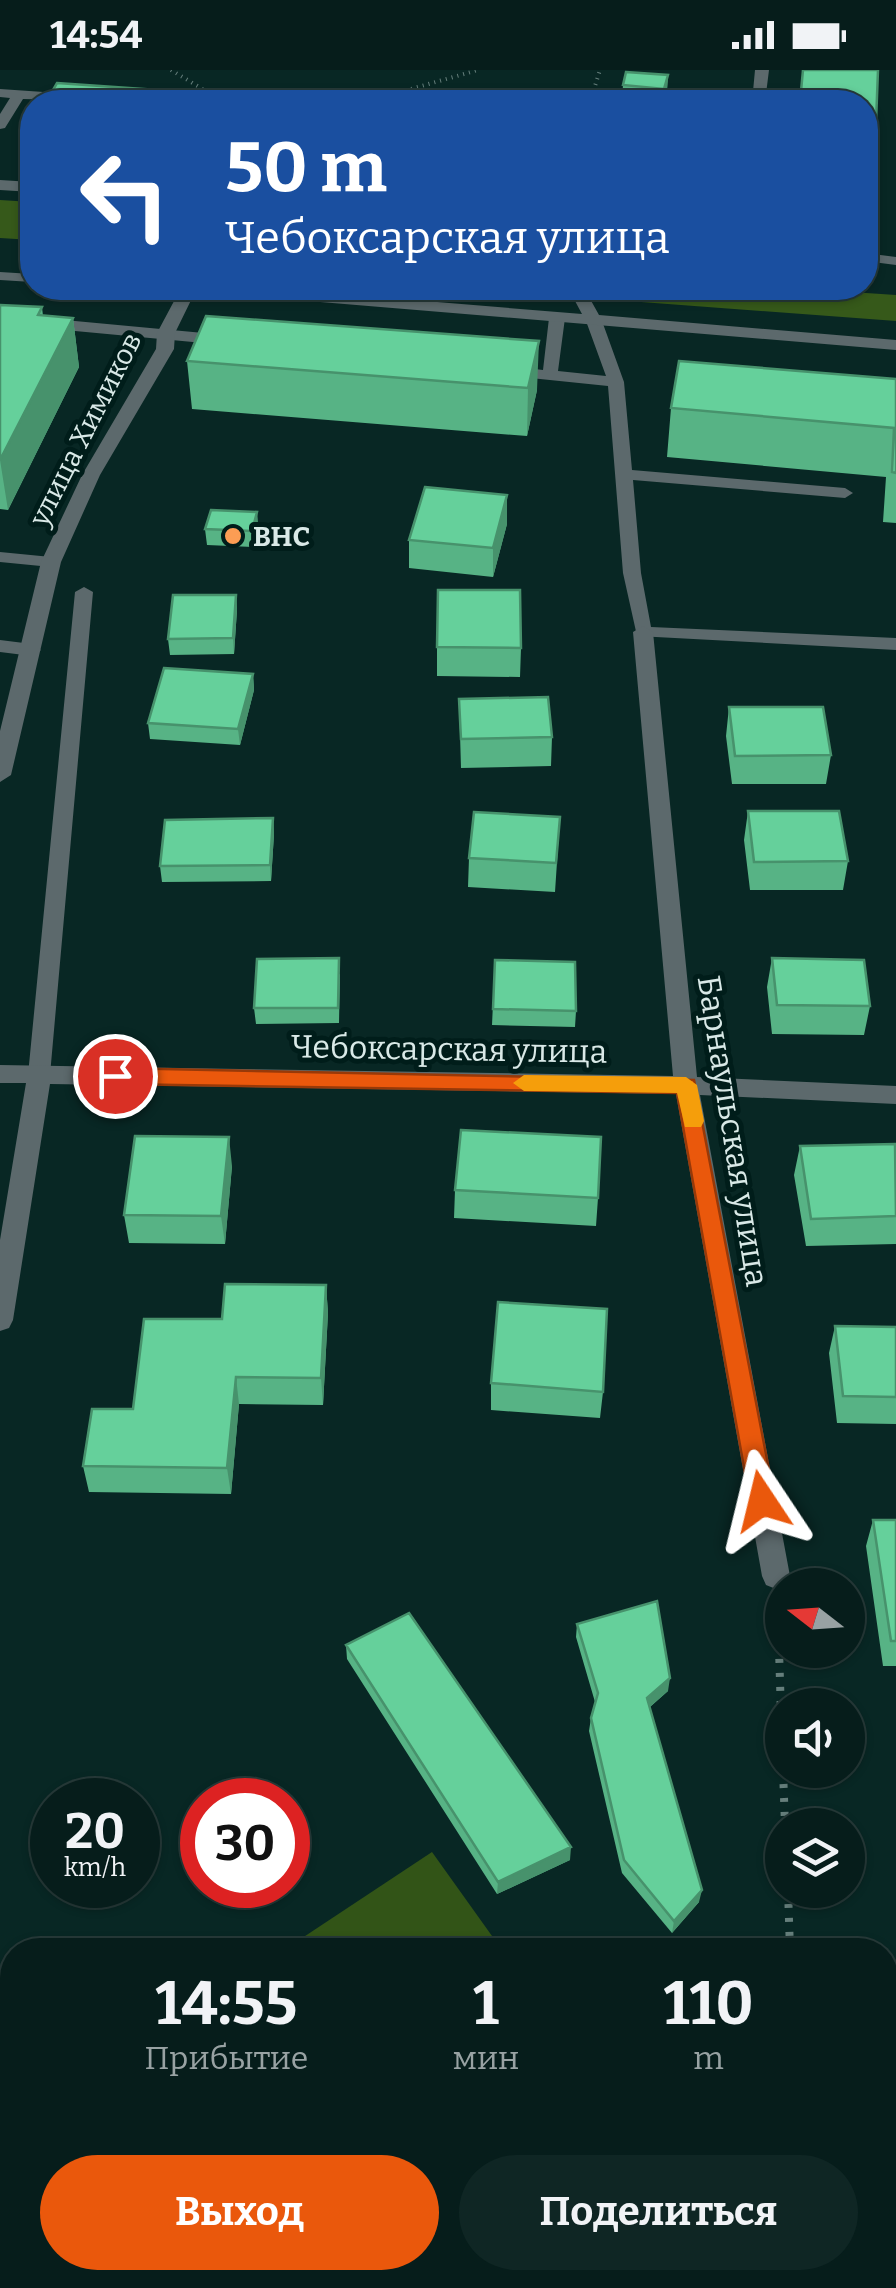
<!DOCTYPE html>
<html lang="ru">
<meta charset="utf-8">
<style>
:root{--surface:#061d1b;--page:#0f2624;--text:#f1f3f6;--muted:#98a2a3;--line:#273b3a;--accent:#ea580c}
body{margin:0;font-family:Bitter,serif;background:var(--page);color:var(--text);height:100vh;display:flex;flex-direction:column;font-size:38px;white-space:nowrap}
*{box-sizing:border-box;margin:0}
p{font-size:32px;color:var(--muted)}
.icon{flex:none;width:55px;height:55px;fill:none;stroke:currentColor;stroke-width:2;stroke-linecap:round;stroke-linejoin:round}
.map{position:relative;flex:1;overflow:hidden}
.side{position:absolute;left:0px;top:1868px;width:898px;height:352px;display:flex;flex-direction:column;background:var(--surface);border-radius:40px 40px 0 0;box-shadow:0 2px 8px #0004,0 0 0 2px var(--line)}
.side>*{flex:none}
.banner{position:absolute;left:20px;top:20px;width:858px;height:210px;border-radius:40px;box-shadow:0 2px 8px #0004,0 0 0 2px var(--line);background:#1a4fa0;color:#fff;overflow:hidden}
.needle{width:65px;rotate:287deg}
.buttons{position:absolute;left:765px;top:1498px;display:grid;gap:20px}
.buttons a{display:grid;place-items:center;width:100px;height:100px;border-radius:50%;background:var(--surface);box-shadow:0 2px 8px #0004,0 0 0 2px var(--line);font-size:50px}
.speed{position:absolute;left:30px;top:1708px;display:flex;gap:20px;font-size:50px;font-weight:700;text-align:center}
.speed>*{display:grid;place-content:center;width:130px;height:130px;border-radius:50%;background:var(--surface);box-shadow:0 2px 8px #0004,0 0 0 2px var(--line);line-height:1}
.speed small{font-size:25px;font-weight:400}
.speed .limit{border:15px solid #d22;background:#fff;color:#111}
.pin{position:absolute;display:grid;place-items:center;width:85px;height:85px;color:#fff;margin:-42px;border:5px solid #fff;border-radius:50%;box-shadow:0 2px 10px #0007}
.me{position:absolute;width:110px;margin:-55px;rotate:350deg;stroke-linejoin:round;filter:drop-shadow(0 0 8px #0008)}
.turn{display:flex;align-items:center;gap:35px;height:210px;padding:0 40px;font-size:45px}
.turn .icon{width:130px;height:130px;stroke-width:2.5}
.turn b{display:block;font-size:70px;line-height:85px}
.eta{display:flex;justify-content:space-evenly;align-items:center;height:170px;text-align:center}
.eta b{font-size:60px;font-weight:700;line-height:70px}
.cta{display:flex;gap:20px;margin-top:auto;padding:20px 40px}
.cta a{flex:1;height:115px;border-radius:60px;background:var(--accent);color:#fff;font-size:40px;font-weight:700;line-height:115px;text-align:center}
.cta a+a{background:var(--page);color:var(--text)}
.status{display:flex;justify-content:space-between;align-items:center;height:70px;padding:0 50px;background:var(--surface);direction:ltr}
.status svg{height:28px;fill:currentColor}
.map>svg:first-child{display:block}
</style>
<div class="status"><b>14:54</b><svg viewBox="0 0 49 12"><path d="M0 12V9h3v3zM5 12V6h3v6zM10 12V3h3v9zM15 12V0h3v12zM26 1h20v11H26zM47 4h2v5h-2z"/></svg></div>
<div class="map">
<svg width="896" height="2218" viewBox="0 0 896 2218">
<rect width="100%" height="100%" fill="#082724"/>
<!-- green -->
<path fill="#325417" d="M 432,1782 L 502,1880 L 284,1880 Z"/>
<!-- forest -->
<path fill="#36591a" d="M 0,130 L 32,132 L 32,170 L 0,168 Z
M 647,218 L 792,218 L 896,225 L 896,251 L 641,232 Z"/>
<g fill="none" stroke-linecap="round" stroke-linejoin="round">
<!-- path-far1 -->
<path stroke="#667f7c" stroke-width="4" stroke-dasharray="1 5" stroke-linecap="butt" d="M 171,0 L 224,32
M 365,32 L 478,0
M 590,32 L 600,0"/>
<!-- path -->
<path stroke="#667f7c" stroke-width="8" stroke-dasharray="4 10" stroke-linecap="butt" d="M 778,1547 L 782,1676
M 783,1700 L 785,1755
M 788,1820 L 790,1880"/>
<!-- lane -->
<path fill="#5c696c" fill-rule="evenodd" d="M 755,0 L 769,0 L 765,32 L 752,32 Z
M 0,19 L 131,28 L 138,32 L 23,29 L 5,58 L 0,59 L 0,44 L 10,28 L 0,27 Z
M 865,183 L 896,187 L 896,195 L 865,191 Z
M 0,202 L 32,204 L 32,212 L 0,210 Z
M 557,243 L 565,248 L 558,301 L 606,306 L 586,251 L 594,246 L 602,251 L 624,312 L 632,400 L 845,418 L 853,423 L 845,428 L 633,410 L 641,503 L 651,557 L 896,568 L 896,580 L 637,566 L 623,503 L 608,316 L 511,306 L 503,301 L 511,296 L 543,300 L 549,248 Z
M 0,244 L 225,265 L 233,270 L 225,275 L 0,254 Z
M 0,482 L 51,487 L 60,492 L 51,497 L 0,492 Z
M 84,517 L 93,522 L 50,1005 L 39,1013 L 28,1005 L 75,522 Z
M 0,570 L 32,574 L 41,580 L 32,586 L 0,582 Z
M 12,2102 L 12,2132 L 0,2137 L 0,2106 Z
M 825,2208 L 857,2208 L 861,2218 L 829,2218 Z"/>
<!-- street -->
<path fill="#5c696c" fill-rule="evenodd" d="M 0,110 L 32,112 L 32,122 L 0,120 Z
M 181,218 L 197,218 L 175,263 L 174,279 L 100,405 L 61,492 L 11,705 L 0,712 L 0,661 L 41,492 L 82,405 L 156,279 L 157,263 Z
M 205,218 L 267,218 L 582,244 L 568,218 L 584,218 L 599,245 L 896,270 L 896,280 L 213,223 Z
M 643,556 L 653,562 L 697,1007 L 896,1016 L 896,1034 L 700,1025 L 790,1506 L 786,1515 L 776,1519 L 766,1515 L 762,1506 L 676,1024 L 50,1014 L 13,1250 L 9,1258 L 0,1261 L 0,1170 L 26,1013 L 0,1013 L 0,995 L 673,1006 L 633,562 Z"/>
</g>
<!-- wall -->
<path fill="#57b385" d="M 668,5 L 667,20 L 663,32 L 622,30 L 623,15 Z
M 0,235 L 42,237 L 43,246 L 73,248 L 79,297 L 8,440 L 0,439 Z
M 206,246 L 537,320 L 527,366 L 192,339 L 187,291 Z
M 896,309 L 896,453 L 883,452 L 886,407 L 667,387 L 671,338 Z
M 257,442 L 258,458 L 253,477 L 207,475 L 205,459 Z
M 507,454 L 493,507 L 409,498 L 409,470 Z
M 236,525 L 237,540 L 234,584 L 170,585 L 168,569 Z
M 437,577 L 521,578 L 520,607 L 437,606 Z
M 253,604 L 254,620 L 240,675 L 150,669 L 148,653 Z
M 459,629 L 552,667 L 551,696 L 461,698 Z
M 729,637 L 831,685 L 826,714 L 732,714 L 726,666 Z
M 748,741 L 848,791 L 843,820 L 750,820 L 744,770 Z
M 560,747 L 555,822 L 468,817 L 469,788 Z
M 273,748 L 274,764 L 271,811 L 162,812 L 160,796 Z
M 772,888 L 870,936 L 864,965 L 772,964 L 767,917 Z
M 495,890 L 576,941 L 575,957 L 492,955 Z
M 340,904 L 339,953 L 256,954 L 254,938 Z
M 800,1076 L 896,1078 L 896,1174 L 806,1176 L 794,1105 Z
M 232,1096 L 225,1174 L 129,1173 L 124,1145 Z
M 455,1120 L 598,1128 L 596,1156 L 454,1148 Z
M 326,1215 L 328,1243 L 323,1335 L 239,1334 L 231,1424 L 89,1422 L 83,1396 L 133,1339 L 222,1249 Z
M 835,1256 L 896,1257 L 896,1354 L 837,1353 L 829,1283 Z
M 491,1313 L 603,1322 L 600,1348 L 491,1340 Z
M 873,1450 L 896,1450 L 896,1596 L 883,1596 L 866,1476 Z
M 577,1554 L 668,1621 L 650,1637 L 699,1832 L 672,1863 L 622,1803 L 589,1661 L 591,1648 L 595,1632 L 576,1567 Z
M 346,1575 L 570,1790 L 497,1824 L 347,1589 Z"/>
<!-- shaded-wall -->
<path fill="#47926c" d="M 668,5 L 667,20 L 663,32 L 664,19 Z
M 875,79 L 869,126 L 865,126 L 865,80 Z
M 73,248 L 79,297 L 8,440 L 0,390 Z
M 539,271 L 537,320 L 527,366 L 528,318 Z
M 507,425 L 507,454 L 493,507 L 493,478 Z
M 257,442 L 258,458 L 253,477 L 252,461 Z
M 236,525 L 237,540 L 234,584 L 233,568 Z
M 253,604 L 254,620 L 240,675 L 238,659 Z
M 273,748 L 274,764 L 271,811 L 270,795 Z
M 229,1067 L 232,1096 L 225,1174 L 221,1146 Z
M 326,1215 L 328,1243 L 323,1335 L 321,1308 Z
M 236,1307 L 239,1334 L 231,1424 L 227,1398 Z
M 670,1608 L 668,1621 L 645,1641 L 647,1628 Z
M 571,1777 L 570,1790 L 497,1824 L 498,1812 Z
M 702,1820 L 699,1832 L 672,1863 L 674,1851 Z"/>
<!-- building -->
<path fill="#65d09b" stroke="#47926c" stroke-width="2.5" d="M 803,0 L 878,0 L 875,79 L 865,80 L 865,32 L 800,32 Z
M 626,2 L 668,5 L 664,19 L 623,15 Z
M 57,13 L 334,32 L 46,32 Z
M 0,235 L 42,237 L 38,245 L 73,248 L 0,390 Z
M 206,246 L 539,271 L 528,318 L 187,291 Z
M 679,291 L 896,309 L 896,403 L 892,402 L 894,358 L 671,338 Z
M 425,417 L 507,425 L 493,478 L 409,470 Z
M 211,440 L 257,442 L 252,461 L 205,459 Z
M 438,520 L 520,520 L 521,578 L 437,577 Z
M 173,525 L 236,525 L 233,568 L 168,569 Z
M 164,598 L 253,604 L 238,659 L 148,653 Z
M 548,627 L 552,667 L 461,669 L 459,629 Z
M 729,637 L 823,637 L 831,685 L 735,686 Z
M 748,741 L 839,741 L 848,791 L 754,792 Z
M 474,742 L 560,747 L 556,793 L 469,788 Z
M 273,748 L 270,795 L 160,796 L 165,750 Z
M 339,888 L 338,938 L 254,938 L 257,889 Z
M 772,888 L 864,890 L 870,936 L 777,935 Z
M 495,890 L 575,892 L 576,941 L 493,939 Z
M 461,1060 L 601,1067 L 598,1128 L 455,1120 Z
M 135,1066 L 229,1067 L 221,1146 L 124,1145 Z
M 895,1074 L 896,1146 L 811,1149 L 800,1076 Z
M 225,1214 L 326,1215 L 321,1308 L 236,1307 L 227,1398 L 83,1396 L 92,1339 L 133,1339 L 144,1249 L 222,1249 Z
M 498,1232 L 607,1239 L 603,1322 L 491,1313 Z
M 835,1256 L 896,1257 L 896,1327 L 843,1326 Z
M 873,1450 L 896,1450 L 896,1571 L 891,1571 Z
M 657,1531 L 670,1608 L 647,1628 L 702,1820 L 674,1851 L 624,1790 L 591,1648 L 598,1623 L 577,1554 Z
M 409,1543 L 571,1777 L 498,1812 L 346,1575 Z
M 12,2170 L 12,2208 L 80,2208 L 85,2218 L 0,2218 L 0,2177 Z
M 398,2208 L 739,2208 L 746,2218 L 382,2218 Z"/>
<!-- route -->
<path fill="#ea580c" stroke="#983908" stroke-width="2.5" d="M 115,998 L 694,1010 L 775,1431 L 771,1438 L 753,1438 L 750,1431 L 677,1023 L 115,1014 L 104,1006 Z"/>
<!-- slow -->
<path fill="#f59e0b" d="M 524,1005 L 686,1007 L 697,1015 L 704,1051 L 701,1057 L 685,1057 L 677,1023 L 524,1021 L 513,1013 Z"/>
<!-- markers -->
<circle fill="#fc9d54" stroke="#001d1a" stroke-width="4" cx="233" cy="466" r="10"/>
<g text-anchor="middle" stroke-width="10" stroke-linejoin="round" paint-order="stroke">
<!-- far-street labels -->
<g font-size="28" fill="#d9e9e7" stroke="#001d1a">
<text transform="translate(85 359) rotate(-63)" y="10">улица Химиков</text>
</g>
<!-- far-poi labels -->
<g font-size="28" font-weight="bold" fill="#d9e9e7" stroke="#001d1a" text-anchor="start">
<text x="253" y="476">ВНС</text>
</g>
<!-- street labels -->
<g font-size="32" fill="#d9e9e7" stroke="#001d1a">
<text transform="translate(449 979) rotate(1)" y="11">Чебоксарская улица</text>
<text transform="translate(733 1061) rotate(81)" y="11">Барнаульская улица</text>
</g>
</g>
</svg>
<div class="buttons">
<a><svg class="needle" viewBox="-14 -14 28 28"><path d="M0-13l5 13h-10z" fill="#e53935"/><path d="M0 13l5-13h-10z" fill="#98a2a3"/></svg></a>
<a><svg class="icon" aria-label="sound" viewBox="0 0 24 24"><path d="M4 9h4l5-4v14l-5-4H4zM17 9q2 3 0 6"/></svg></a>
<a><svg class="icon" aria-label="layers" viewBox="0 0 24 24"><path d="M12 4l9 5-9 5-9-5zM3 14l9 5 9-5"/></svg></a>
</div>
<div class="speed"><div>20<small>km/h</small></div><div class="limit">30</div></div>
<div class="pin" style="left:115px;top:1006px;background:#d93025"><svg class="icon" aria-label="arrive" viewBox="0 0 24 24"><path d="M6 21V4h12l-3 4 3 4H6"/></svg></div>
<svg class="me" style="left:762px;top:1431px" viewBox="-20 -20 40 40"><path d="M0-17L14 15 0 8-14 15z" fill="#ea580c" stroke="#fff" stroke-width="4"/></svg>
<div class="banner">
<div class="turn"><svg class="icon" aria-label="left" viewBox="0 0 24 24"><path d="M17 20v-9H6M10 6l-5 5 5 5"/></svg><div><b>50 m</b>Чебоксарская улица</div></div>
</div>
<section class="side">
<div class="eta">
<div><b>14:55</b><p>Прибытие</p></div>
<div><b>1</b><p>мин</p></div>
<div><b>110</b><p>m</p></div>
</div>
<div class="cta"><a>Выход</a><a>Поделиться</a></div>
</section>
</div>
